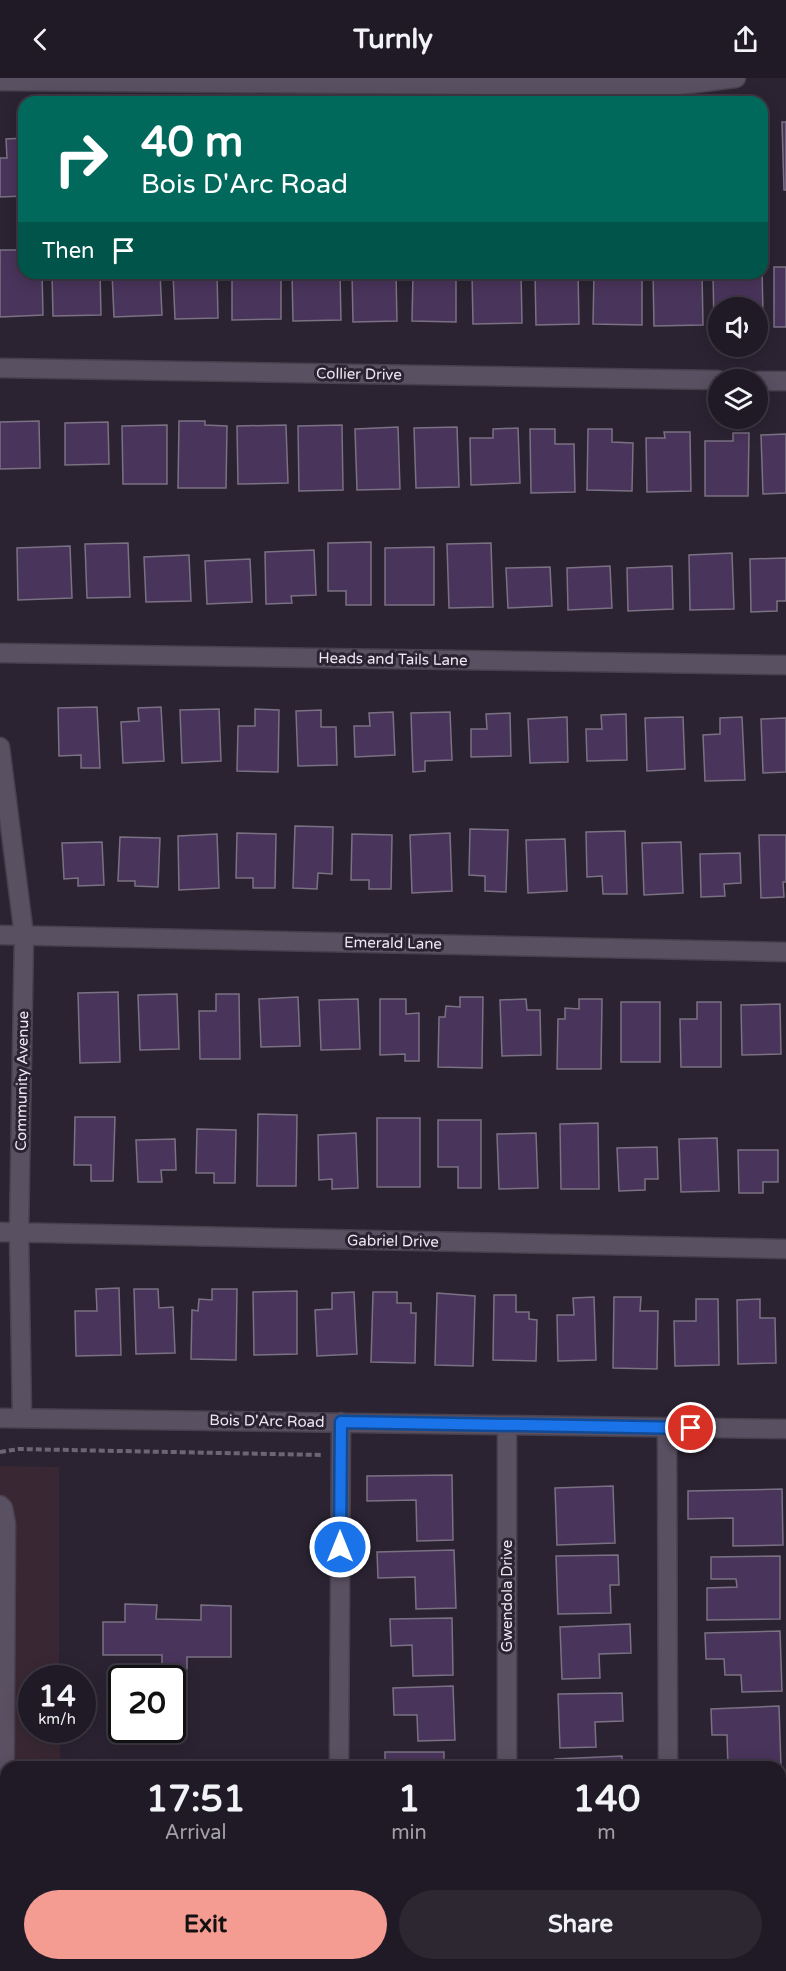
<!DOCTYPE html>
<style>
:root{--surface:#201a26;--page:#2d2732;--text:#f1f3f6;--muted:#a2a1a7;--line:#3d3843;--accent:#f59c92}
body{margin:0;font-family:"Varela Round",sans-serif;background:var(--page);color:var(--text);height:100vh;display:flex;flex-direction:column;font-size:22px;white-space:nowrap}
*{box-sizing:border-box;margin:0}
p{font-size:20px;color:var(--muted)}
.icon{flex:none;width:33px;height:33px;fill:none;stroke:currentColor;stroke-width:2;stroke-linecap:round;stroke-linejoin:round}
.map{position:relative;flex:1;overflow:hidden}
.sheet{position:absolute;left:0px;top:1683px;width:786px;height:210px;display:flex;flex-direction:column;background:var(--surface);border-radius:18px 18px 0 0;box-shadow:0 3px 15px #0003,0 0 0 2px var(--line)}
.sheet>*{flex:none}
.guide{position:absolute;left:18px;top:18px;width:750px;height:183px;border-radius:18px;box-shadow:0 3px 15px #0003,0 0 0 2px var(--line);background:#00695c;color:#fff;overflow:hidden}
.fabs{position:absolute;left:708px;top:219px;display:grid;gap:12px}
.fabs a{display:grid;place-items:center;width:60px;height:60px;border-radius:50%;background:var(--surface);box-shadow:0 3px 15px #0003,0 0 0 2px var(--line);font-size:30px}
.speed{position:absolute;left:18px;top:1587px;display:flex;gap:12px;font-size:30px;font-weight:700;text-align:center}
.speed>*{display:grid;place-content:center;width:78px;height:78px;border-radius:50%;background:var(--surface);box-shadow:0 3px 15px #0003,0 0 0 2px var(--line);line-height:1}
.speed small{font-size:15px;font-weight:400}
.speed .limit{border:3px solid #111;border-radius:9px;background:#fff;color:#111}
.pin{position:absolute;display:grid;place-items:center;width:51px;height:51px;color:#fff;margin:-26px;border:3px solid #fff;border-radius:50%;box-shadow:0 2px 6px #0007}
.me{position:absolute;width:66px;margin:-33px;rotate:0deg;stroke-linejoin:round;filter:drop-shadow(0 0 4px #0008)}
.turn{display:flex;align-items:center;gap:21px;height:126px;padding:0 24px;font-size:27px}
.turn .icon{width:78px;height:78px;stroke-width:2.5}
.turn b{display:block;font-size:42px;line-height:51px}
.then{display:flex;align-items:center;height:57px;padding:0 24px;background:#0003;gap:12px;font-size:22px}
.eta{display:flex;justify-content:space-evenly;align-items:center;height:102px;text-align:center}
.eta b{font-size:36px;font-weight:700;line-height:42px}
.cta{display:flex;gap:12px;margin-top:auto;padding:12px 24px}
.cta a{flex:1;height:69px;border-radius:36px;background:var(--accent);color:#111;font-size:24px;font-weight:700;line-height:69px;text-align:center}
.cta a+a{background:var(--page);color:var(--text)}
header{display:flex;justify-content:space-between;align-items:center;height:78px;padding:0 24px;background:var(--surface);font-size:27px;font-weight:700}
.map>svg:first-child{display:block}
</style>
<header><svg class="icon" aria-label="back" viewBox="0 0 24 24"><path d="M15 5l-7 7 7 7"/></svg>Turnly<svg class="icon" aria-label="share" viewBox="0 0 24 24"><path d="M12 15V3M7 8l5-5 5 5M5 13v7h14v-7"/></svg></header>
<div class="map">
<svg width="786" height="1893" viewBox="0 0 786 1893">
<rect width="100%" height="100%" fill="#2b2332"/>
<!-- education -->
<path fill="#392833" d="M 0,1388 L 59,1389 L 59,1600 L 32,1600 L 32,1652 L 60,1652 L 60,1689 L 6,1689 L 6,1887 L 58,1887 L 58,1893 L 0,1893 Z"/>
<!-- building -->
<path fill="#49345b" stroke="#7a7183" stroke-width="1.5" d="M 782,44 L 786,44 L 786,112 L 784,112 Z
M 762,50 L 765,50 L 767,122 L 762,122 Z
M 24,60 L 24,118 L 0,119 L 0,80 L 7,80 L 6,61 Z
M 0,172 L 24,172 L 24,195 L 42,195 L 43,237 L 0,239 Z
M 774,189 L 786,189 L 786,249 L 774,249 Z
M 762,192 L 763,235 L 758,235 L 758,230 L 718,230 L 718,250 L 714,250 L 713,195 L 762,195 Z
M 52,195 L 100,195 L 101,237 L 53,238 Z
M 112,195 L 160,195 L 162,237 L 114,239 Z
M 173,195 L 217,195 L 218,240 L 175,241 Z
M 232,195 L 281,195 L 281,241 L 232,242 Z
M 292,195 L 340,195 L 341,242 L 293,243 Z
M 352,195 L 396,195 L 397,243 L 353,244 Z
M 413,195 L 456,195 L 456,244 L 412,243 Z
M 472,195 L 521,195 L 522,245 L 473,246 Z
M 535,195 L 578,195 L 579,246 L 536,247 Z
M 594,195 L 642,195 L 642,247 L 593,246 Z
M 653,195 L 702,195 L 703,247 L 654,248 Z
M 39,343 L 40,390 L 0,391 L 0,344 Z
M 179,343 L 205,343 L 205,347 L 227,348 L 226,410 L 178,410 Z
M 108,344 L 109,386 L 65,387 L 65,345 Z
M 167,347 L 167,406 L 123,406 L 122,348 Z
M 286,347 L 288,405 L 238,406 L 237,348 Z
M 342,347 L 343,412 L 299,413 L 298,348 Z
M 398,349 L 400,411 L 357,412 L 355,351 Z
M 457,349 L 459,409 L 416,410 L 414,350 Z
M 518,350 L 520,405 L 471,407 L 470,360 L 493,360 L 493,351 Z
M 530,351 L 555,351 L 555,366 L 574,366 L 575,414 L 531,415 Z
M 588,351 L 612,351 L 612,364 L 633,365 L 632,413 L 587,412 Z
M 664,354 L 690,354 L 691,413 L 647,414 L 646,360 L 665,360 Z
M 733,355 L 749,355 L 748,418 L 705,418 L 705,363 L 733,363 Z
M 786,356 L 786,415 L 763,416 L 761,357 Z
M 371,464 L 371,527 L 346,527 L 346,513 L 328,513 L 328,465 Z
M 128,465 L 130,519 L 87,520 L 85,466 Z
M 491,465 L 493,529 L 449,530 L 447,466 Z
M 70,468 L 72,520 L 18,522 L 17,470 Z
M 434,469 L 434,527 L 385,527 L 385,470 Z
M 314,472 L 316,517 L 291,518 L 292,525 L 266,526 L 265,474 Z
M 732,475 L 734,531 L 690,532 L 689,477 Z
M 189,477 L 191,523 L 146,524 L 144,479 Z
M 786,480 L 786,523 L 777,523 L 777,533 L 751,534 L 750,481 Z
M 250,481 L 252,524 L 207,526 L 205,483 Z
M 610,488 L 612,530 L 568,532 L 567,490 Z
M 672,488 L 673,531 L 628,533 L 627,490 Z
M 550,489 L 552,528 L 508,530 L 506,490 Z
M 97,629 L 100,690 L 81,690 L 81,677 L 59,678 L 58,630 Z
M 161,629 L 164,683 L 123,685 L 121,644 L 139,643 L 138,630 Z
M 219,631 L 221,683 L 182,685 L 180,632 Z
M 255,631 L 279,632 L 278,694 L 237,693 L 238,648 L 255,648 Z
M 321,632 L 321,649 L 336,649 L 337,687 L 298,688 L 296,633 Z
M 393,634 L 395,677 L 355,679 L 354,648 L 370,648 L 369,635 Z
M 450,634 L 452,682 L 425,683 L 425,693 L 413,694 L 411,635 Z
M 510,635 L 511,678 L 471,679 L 471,651 L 487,651 L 486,636 Z
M 626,636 L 627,682 L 587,683 L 586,651 L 602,651 L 601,637 Z
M 567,639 L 568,684 L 530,685 L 528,641 Z
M 683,639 L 685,691 L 647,693 L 645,640 Z
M 742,639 L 745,702 L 705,703 L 703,657 L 720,656 L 720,640 Z
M 786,640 L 786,694 L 763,695 L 761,641 Z
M 295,748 L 333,749 L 332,796 L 318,795 L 317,811 L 293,810 Z
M 470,751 L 508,752 L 506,814 L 485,813 L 485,798 L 469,797 Z
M 625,753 L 627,816 L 603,816 L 602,798 L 587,799 L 586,754 Z
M 237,755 L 276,756 L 275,810 L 253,810 L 253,800 L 236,800 Z
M 450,755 L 452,813 L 412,815 L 410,757 Z
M 217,756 L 219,810 L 179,812 L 178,758 Z
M 352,756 L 392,757 L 391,811 L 369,811 L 369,802 L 351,802 Z
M 759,757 L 786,757 L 786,804 L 783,804 L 784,819 L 761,820 Z
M 120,759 L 160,760 L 158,809 L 135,808 L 135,803 L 118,803 Z
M 565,761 L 567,813 L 528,815 L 526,762 Z
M 102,764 L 104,807 L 78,808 L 78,800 L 64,801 L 62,765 Z
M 681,764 L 683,815 L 644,817 L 642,765 Z
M 740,775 L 741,805 L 724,806 L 725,818 L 701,819 L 700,776 Z
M 118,914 L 120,984 L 80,985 L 78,915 Z
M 177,916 L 179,971 L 140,972 L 138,917 Z
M 216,916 L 239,916 L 240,981 L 200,981 L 199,933 L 216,933 Z
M 298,919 L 300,968 L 261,969 L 259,921 Z
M 460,919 L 483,919 L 482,990 L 438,989 L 439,939 L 445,939 L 446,928 L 460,929 Z
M 358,921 L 360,971 L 321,972 L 319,922 Z
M 380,921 L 406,921 L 406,936 L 419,935 L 419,983 L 405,983 L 405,976 L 380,977 Z
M 526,921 L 527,932 L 540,932 L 541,977 L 502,978 L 500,922 Z
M 579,921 L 602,921 L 601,991 L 557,991 L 558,941 L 565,941 L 565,930 L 579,931 Z
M 621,924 L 660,924 L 660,984 L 621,984 Z
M 697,924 L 721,924 L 721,989 L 681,989 L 680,941 L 697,941 Z
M 780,926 L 781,976 L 742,977 L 741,927 Z
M 258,1036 L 297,1037 L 296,1108 L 257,1108 Z
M 75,1039 L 115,1039 L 113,1103 L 91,1103 L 91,1087 L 74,1087 Z
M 377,1040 L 420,1040 L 420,1109 L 377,1109 Z
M 438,1042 L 481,1042 L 481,1110 L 458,1110 L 458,1089 L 438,1089 Z
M 598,1045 L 599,1111 L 561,1111 L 560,1046 Z
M 197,1051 L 236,1052 L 235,1105 L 214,1105 L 214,1095 L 196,1095 Z
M 356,1055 L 358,1110 L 332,1111 L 332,1101 L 319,1102 L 318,1057 Z
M 536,1055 L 538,1110 L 499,1111 L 497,1056 Z
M 717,1060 L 719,1113 L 681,1114 L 679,1061 Z
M 175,1061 L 176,1092 L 161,1092 L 162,1104 L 138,1104 L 136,1062 Z
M 657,1069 L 658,1101 L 645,1101 L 645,1112 L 619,1113 L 617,1070 Z
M 738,1072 L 778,1072 L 778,1104 L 763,1104 L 763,1115 L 739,1115 Z
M 119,1210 L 121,1277 L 76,1278 L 75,1233 L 97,1233 L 96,1211 Z
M 134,1211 L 158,1211 L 159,1230 L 173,1229 L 175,1275 L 136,1276 Z
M 212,1211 L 237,1211 L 236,1282 L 191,1281 L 192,1232 L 198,1233 L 199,1221 L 212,1222 Z
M 297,1213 L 297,1276 L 254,1277 L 253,1214 Z
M 354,1214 L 357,1276 L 317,1278 L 315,1232 L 332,1231 L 332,1215 Z
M 373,1214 L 397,1214 L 397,1225 L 411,1225 L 411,1235 L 416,1235 L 415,1285 L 371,1284 Z
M 437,1215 L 475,1218 L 473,1288 L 435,1287 Z
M 494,1217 L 516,1217 L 516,1234 L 529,1234 L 529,1241 L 537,1242 L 536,1283 L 493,1282 Z
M 594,1219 L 596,1282 L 558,1283 L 557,1237 L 574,1237 L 573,1220 Z
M 614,1219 L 641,1219 L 640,1233 L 658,1233 L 657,1291 L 613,1290 Z
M 696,1221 L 718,1221 L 719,1287 L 675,1288 L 674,1243 L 696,1243 Z
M 760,1221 L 760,1240 L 775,1240 L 776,1285 L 738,1286 L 737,1222 Z
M 452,1397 L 453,1462 L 417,1463 L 416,1422 L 367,1423 L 367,1398 Z
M 613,1408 L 615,1465 L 557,1467 L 555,1410 Z
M 782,1411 L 783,1467 L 733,1468 L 733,1440 L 688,1441 L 688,1413 Z
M 454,1472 L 456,1530 L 416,1531 L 415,1499 L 378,1500 L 377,1474 Z
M 618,1477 L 619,1507 L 610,1507 L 611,1535 L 558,1536 L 556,1478 Z
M 780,1478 L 780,1541 L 707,1542 L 707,1510 L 737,1509 L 736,1501 L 711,1501 L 711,1479 Z
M 125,1526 L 157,1527 L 156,1541 L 201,1542 L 201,1527 L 231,1528 L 231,1579 L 187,1579 L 187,1591 L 162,1591 L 162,1577 L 103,1577 L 103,1544 L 125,1544 Z
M 452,1540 L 453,1597 L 413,1598 L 412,1567 L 391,1568 L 390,1541 Z
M 630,1546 L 631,1575 L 599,1576 L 600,1600 L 562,1601 L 560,1549 Z
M 780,1553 L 782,1613 L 742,1614 L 741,1597 L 725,1597 L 724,1581 L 706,1581 L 705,1555 Z
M 453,1608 L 455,1662 L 418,1663 L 417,1637 L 394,1637 L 393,1610 Z
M 622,1615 L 623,1643 L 595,1644 L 596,1669 L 560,1670 L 558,1616 Z
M 779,1628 L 781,1689 L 728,1689 L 727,1657 L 712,1657 L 711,1631 Z
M 124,1652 L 146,1652 L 146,1660 L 124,1660 Z
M 385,1674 L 444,1674 L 444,1689 L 385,1689 Z
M 622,1678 L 622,1689 L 555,1689 L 555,1681 Z
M 780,1699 L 784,1763 L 780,1763 Z
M 780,1774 L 782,1774 L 784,1835 L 780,1835 Z
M 780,1848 L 782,1893 L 731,1893 L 731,1887 L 780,1887 Z
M 249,1887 L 309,1887 L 309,1893 L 249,1893 Z
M 390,1887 L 447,1887 L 448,1893 L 390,1893 Z
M 558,1887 L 630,1887 L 630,1893 L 558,1893 Z"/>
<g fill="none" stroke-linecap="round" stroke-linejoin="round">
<!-- minor casing -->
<g stroke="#47414e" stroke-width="21">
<path id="minor" d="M 0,3 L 602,8 L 680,7 L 736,0
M 0,290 L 718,302
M 758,303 L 786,303
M 0,575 L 786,587
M 0,669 L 24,857 L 19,1155 L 22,1340
M 0,857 L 786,874
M 0,1154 L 786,1171
M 0,1340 L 786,1351
M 667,1349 L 668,1689
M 0,1427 L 3,1430 L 6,1446 L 4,1796
M 339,1689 L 341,1344
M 507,1689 L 507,1347
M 192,1887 L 192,1893
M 339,1887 L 339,1893
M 669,1887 L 669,1893
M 38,1893 L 38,1887
M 507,1893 L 507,1887"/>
</g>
<!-- path -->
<path stroke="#6c6573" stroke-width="4" stroke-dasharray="6 3" stroke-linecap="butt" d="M 0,1374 L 19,1371 L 322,1377"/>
<!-- minor -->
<use href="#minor" stroke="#595062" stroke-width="18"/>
</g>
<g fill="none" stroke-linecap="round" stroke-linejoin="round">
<!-- route casing -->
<g stroke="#114b97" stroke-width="15">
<path id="route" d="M 340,1469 L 341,1344 L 691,1350"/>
</g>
<!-- route -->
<use href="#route" stroke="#1a73e8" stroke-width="10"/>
</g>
<g text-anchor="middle" stroke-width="6" stroke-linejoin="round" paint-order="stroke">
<!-- street labels -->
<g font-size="15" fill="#ece7f2" stroke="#2b2332">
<text transform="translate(359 296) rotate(1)" y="5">Collier Drive</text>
<text transform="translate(393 581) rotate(1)" y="5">Heads and Tails Lane</text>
<text transform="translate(393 865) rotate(1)" y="5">Emerald Lane</text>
<text transform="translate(22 1003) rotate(-89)" y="5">Community Avenue</text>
<text transform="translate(393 1163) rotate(1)" y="5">Gabriel Drive</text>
<text transform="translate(267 1343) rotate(1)" y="5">Bois D'Arc Road</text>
<text transform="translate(507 1518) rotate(-90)" y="5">Gwendola Drive</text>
</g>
</g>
</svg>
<div class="fabs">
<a><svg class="icon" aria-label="sound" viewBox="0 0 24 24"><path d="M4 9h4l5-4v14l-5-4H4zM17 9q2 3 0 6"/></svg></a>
<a><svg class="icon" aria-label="layers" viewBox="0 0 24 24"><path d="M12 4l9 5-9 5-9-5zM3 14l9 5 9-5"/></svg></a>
</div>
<div class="speed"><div>14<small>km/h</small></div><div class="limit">20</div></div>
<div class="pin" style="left:691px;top:1350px;background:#d93025"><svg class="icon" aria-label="arrive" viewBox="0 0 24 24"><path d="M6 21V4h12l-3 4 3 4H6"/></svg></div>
<svg class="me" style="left:340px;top:1469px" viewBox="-20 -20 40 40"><circle r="17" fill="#1a73e8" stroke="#fff" stroke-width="3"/><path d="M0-11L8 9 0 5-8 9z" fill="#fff"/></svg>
<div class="guide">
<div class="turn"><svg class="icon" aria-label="right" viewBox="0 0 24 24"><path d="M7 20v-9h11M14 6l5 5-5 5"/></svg><div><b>40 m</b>Bois D'Arc Road</div></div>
<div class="then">Then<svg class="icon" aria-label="arrive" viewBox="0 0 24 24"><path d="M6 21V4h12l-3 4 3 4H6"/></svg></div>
</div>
<section class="sheet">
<div class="eta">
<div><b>17:51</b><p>Arrival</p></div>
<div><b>1</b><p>min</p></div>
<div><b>140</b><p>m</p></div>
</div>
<div class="cta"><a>Exit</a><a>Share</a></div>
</section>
</div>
